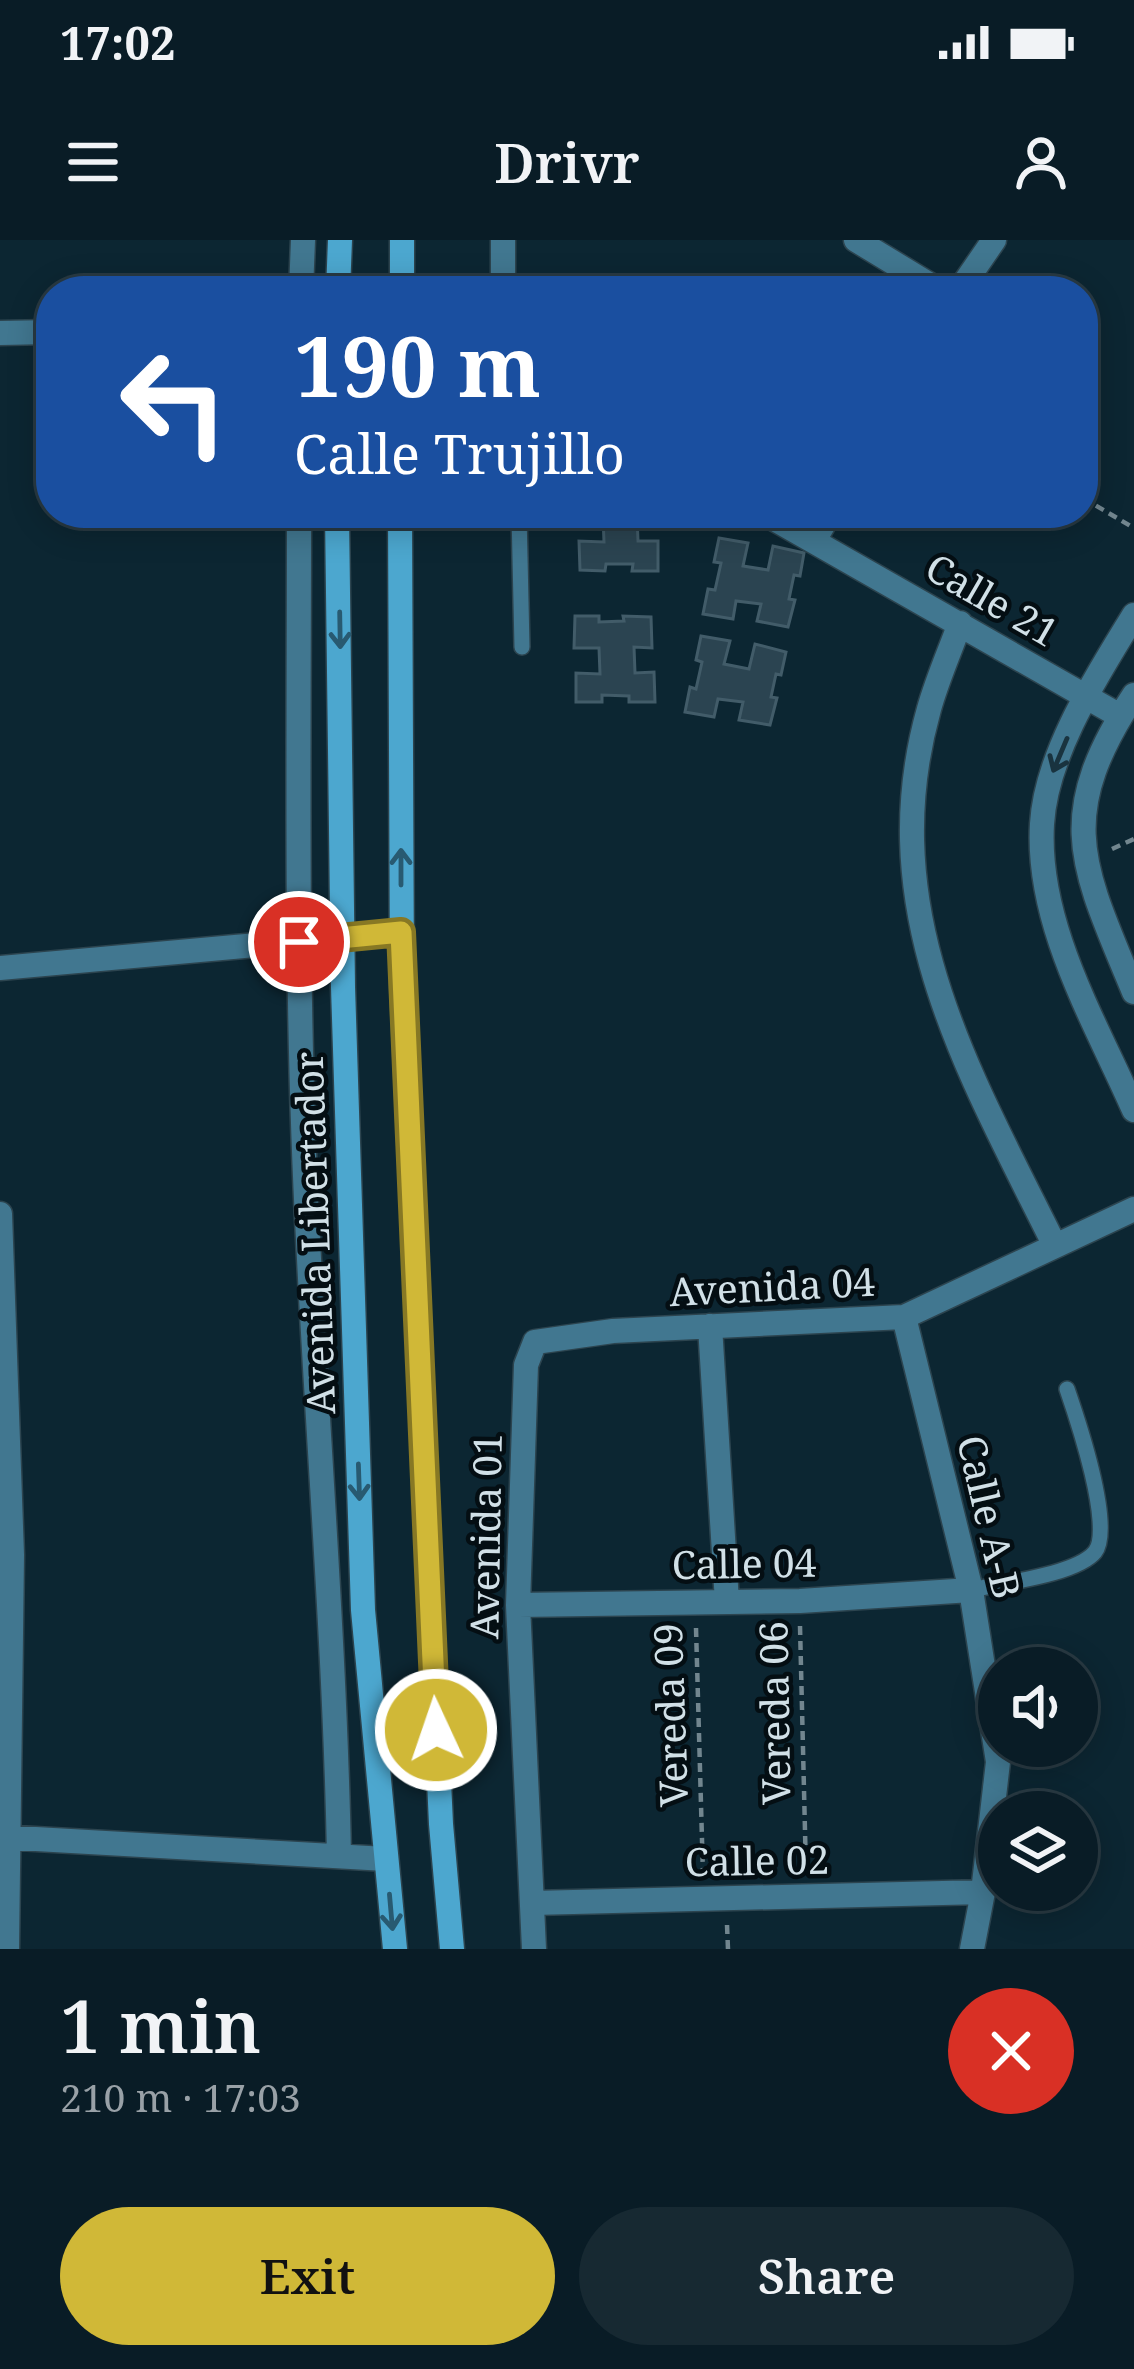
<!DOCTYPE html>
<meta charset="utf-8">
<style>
:root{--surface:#091c26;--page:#172932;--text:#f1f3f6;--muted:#99a1a7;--line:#293a43;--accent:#d0b837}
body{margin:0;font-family:"Noto Serif",serif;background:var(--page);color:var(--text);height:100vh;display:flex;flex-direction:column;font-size:45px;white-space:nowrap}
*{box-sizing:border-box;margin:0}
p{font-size:39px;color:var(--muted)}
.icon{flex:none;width:66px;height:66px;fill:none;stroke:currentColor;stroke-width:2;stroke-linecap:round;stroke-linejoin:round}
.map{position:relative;height:1709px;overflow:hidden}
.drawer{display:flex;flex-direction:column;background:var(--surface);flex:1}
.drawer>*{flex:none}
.top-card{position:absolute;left:36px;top:36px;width:1062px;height:252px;border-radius:48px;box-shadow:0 6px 30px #0003,0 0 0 3px var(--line);background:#1a4fa0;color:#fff;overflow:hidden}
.controls{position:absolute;left:978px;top:1407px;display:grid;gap:24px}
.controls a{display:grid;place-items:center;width:120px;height:120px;border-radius:50%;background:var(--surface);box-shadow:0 6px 30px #0003,0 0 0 3px var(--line);font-size:60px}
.pin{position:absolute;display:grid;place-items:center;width:102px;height:102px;color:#fff;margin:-51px;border:6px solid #fff;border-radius:50%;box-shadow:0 3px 12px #0007}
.me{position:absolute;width:132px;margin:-66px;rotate:357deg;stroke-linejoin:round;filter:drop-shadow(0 0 9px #0008)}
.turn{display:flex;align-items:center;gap:42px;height:252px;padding:0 60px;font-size:54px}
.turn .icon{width:156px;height:156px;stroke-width:2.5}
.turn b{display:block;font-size:84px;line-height:102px}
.round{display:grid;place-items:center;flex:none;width:126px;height:126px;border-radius:63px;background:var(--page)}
.head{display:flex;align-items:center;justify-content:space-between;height:204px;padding:0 60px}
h1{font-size:72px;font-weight:600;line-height:90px}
.cta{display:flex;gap:24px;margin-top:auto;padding:24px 60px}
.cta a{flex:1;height:138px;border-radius:72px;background:var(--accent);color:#111;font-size:48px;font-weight:600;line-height:138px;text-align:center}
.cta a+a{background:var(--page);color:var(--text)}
.status{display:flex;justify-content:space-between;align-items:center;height:84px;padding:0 60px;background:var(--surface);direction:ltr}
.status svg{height:33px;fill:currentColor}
header{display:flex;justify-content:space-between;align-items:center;height:156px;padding:0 60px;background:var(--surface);font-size:54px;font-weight:600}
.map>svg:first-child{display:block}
</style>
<div class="status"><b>17:02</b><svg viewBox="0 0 49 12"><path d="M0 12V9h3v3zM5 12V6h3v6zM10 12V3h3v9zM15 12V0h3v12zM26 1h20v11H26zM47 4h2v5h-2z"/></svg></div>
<header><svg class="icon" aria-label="menu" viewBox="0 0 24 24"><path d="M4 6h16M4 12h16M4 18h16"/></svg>Drivr<svg class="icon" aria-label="person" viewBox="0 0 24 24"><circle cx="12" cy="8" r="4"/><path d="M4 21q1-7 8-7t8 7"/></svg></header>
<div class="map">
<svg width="1134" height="1709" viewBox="0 0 1134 1709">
<rect width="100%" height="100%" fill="#0c2632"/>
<!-- building -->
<path fill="#2b4451" stroke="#425c69" stroke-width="3" d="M 578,273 L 655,273 L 655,277 L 637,276 L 638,301 L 658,301 L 658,331 L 632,331 L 633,324 L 606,324 L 605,331 L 580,330 L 579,301 L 604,302 L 603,277 L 578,276 Z
M 719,298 L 748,303 L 743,326 L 768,330 L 773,306 L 804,313 L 800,336 L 794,335 L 789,359 L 795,360 L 788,387 L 757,381 L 761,364 L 736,361 L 733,379 L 703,374 L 708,349 L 715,350 L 721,323 L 714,322 Z
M 575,376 L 599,376 L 599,382 L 624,381 L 623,376 L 651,377 L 652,408 L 634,407 L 635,433 L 654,432 L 655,462 L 629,462 L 629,456 L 602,455 L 602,462 L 576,462 L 576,433 L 600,434 L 599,408 L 574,408 Z
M 701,396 L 730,401 L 724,424 L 749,429 L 755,404 L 786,412 L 781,435 L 776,434 L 771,457 L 777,458 L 770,485 L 739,480 L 743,462 L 718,459 L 714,477 L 685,472 L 690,447 L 696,449 L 702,422 L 696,420 Z"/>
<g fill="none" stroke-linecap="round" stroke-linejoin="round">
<!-- lane casing -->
<g stroke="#2c444f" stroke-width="18">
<path id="lane" d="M 519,273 L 522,407
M 971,1350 C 1001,1343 1076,1335 1095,1312 C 1114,1288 1077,1178 1067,1149"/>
</g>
<!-- street casing -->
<g stroke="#2c444f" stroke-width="27">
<path id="street" d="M 503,0 L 503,51
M 856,0 L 940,51
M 301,51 L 303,0
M 959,51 L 994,0
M 0,93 L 51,92
M 299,273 C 299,515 295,758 308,999 C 318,1205 335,1410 339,1616
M 764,273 L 1120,476
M 815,299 L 830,273
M 1134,375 C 1098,434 1046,513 1042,584 C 1036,684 1095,781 1134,870
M 960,383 C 950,411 937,440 929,469 C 872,671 969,832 1055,1006
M 1134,455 C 1053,578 1082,626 1134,752
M 0,728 L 401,692
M 0,974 L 12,1315 L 7,1709
M 904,1077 L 971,1350 L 998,1522 L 983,1652 L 972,1709
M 710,1086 L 727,1362
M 518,1365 L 800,1361 L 971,1350
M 0,1597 L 386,1619
M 533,1663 L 983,1652
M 534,1709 L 518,1365 L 526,1125 L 535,1102 L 613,1091 L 904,1077 L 1134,969"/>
</g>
<!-- secondary casing -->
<g stroke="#2c444f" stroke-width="27">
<path id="secondary" d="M 338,51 L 340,0
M 402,51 L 402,0
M 337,273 L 343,747 L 363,1370 L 395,1709
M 400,273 L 402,744 L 441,1584 L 452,1709"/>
</g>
<!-- path -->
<path stroke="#72868f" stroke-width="4.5" stroke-dasharray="9 6" stroke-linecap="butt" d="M 1083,258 L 1134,288
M 1112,609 L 1134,599
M 800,1386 L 806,1632
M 696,1388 L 703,1635
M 727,1685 L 728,1709"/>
<!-- lane -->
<use href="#lane" stroke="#417790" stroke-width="15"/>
<!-- street -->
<use href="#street" stroke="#417790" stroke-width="24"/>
<!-- secondary -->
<use href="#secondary" stroke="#4ca7cf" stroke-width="24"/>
</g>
<!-- one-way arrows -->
<defs><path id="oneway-shaft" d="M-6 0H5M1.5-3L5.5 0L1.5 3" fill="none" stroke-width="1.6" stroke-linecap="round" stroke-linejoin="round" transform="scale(3)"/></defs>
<g stroke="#285a71">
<use href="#oneway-shaft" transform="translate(340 390) rotate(89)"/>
<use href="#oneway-shaft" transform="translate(401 627) rotate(-90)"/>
<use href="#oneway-shaft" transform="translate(359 1242) rotate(88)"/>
<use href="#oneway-shaft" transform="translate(391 1672) rotate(85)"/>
</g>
<use stroke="#19333f" href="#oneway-shaft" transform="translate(1060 515) rotate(113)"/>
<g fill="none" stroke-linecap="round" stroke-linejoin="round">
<!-- route casing -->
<g stroke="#877824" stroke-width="30">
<path id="route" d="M 299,702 L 401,692 L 436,1490"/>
</g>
<!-- route -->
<use href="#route" stroke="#d0b837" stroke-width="21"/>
</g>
<g text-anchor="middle" stroke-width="9" stroke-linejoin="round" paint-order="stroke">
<!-- street labels -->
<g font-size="39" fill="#d1e0e7" stroke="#040e13">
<text transform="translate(992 360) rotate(30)" y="14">Calle 21</text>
<text transform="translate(315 993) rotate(-92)" y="14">Avenida Libertador</text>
<text transform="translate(772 1047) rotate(-3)" y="14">Avenida 04</text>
<text transform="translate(989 1277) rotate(77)" y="14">Calle A-B</text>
<text transform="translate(486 1296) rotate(-89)" y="14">Avenida 01</text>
<text transform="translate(744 1324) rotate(-1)" y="14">Calle 04</text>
<text transform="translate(775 1473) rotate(-91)" y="14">Vereda 06</text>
<text transform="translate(671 1475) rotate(-92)" y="14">Vereda 09</text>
<text transform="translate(757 1621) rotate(-1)" y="14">Calle 02</text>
</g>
</g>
</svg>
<div class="controls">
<a><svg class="icon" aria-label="sound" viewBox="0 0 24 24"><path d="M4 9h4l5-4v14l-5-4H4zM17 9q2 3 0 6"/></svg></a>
<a><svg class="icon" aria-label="layers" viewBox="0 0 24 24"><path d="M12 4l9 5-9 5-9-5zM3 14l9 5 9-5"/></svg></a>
</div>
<div class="pin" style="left:299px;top:702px;background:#d93025"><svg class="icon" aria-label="arrive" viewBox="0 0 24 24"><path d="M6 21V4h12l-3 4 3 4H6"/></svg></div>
<svg class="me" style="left:436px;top:1490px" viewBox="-20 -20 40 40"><circle r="17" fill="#d0b837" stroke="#fff" stroke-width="3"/><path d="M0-11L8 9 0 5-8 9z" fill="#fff"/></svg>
<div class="top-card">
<div class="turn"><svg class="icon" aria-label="left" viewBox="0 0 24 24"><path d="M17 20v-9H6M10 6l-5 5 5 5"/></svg><div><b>190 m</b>Calle Trujillo</div></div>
</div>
</div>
<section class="drawer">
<div class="head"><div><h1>1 min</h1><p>210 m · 17:03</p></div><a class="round" style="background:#d93025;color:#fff"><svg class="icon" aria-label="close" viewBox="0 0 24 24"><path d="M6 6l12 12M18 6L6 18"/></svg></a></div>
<div class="cta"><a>Exit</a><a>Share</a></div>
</section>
